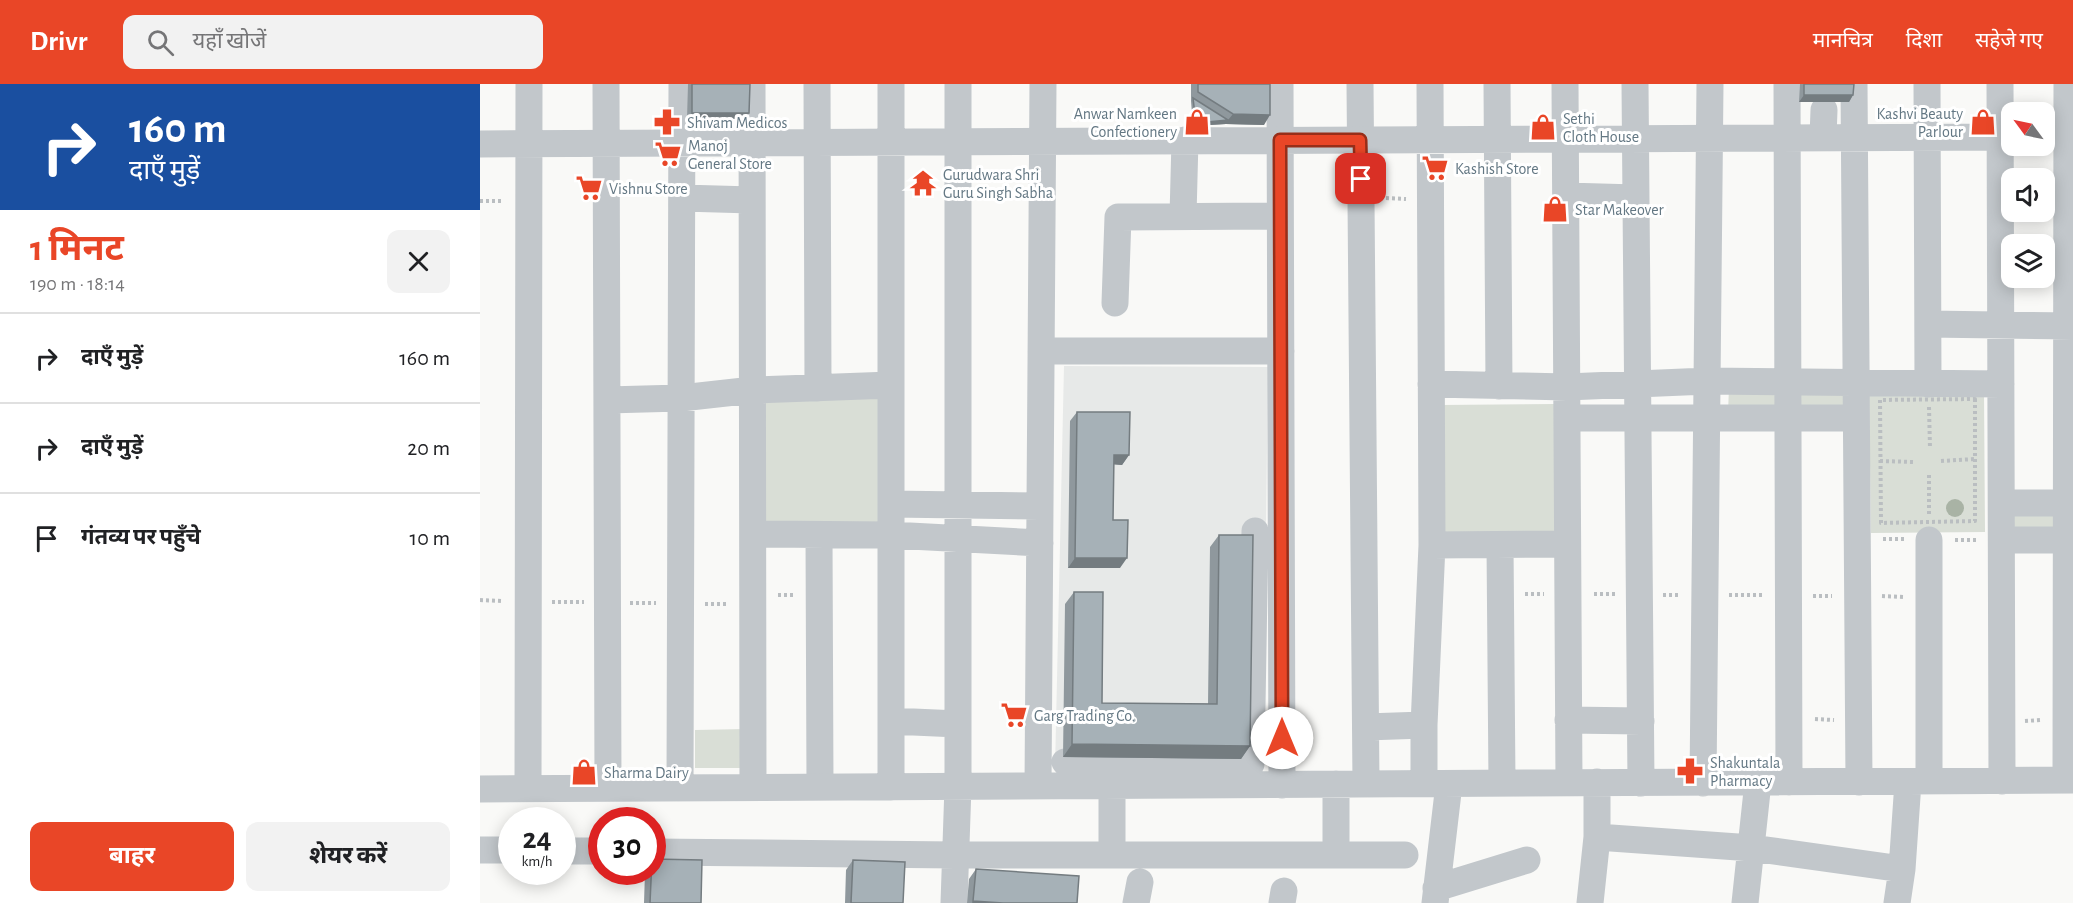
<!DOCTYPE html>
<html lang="hi">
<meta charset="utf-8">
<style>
:root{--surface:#fff;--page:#f2f2f2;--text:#202124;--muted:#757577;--line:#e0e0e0;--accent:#e94627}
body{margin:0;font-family:"Alegreya Sans","Noto Sans Devanagari",sans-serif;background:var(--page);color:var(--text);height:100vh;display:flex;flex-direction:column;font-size:22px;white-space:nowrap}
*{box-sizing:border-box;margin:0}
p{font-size:20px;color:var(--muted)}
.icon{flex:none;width:33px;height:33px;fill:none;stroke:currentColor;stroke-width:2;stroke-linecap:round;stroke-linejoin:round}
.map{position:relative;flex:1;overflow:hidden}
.side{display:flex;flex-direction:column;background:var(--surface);width:480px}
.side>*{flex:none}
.top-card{background:#1a4fa0;color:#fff;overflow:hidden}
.needle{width:39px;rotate:303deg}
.tools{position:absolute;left:1521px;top:18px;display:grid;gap:12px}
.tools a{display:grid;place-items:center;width:54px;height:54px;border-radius:12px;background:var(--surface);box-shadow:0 3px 15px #0003;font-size:30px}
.speed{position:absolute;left:18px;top:723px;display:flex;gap:12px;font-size:30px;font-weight:700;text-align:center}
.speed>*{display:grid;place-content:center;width:78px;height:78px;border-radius:50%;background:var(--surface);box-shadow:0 3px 15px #0003;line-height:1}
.speed small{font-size:15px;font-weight:400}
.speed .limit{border:9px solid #d22;background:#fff;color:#111}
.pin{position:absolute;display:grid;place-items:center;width:51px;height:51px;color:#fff;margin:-26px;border-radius:12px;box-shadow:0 3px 9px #0006}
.me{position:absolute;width:66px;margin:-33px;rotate:0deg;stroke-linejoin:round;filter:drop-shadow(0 0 4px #0008)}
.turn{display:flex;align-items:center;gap:21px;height:126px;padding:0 30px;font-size:27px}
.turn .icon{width:78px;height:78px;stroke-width:2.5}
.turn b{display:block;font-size:42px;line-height:51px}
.round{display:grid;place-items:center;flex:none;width:63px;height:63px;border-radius:12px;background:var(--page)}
.head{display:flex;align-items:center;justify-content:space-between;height:102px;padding:0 30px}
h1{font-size:36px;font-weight:700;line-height:45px;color:var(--accent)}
.primary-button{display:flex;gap:12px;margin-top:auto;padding:12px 30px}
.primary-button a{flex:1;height:69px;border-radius:12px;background:var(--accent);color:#fff;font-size:24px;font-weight:700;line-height:69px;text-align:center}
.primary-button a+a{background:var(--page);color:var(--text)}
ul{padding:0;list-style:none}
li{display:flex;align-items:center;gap:18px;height:90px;padding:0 30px;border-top:2px solid var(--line)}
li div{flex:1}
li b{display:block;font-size:22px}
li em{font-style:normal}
header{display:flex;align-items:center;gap:36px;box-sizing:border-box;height:84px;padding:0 30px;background:var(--accent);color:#fff}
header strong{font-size:28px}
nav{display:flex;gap:33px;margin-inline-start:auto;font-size:21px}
.search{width:420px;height:54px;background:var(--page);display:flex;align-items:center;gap:15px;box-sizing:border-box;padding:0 21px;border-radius:12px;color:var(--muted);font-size:22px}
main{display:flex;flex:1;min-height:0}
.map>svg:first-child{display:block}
</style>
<header>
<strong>Drivr</strong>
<div class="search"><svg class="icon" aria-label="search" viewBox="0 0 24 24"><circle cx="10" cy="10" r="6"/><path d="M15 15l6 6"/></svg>यहाँ खोजें</div>
<nav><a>मानचित्र</a><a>दिशा</a><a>सहेजे गए</a></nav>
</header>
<main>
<section class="side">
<div class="top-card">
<div class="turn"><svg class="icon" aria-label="right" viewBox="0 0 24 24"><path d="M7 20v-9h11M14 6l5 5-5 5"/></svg><div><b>160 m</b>दाएँ मुड़ें</div></div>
</div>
<div class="head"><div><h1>1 मिनट</h1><p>190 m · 18:14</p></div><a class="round"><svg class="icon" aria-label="close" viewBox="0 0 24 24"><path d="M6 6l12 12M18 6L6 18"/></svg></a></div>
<ul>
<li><svg class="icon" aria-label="right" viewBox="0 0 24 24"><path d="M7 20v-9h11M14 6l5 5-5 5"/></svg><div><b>दाएँ मुड़ें</b></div><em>160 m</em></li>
<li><svg class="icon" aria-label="right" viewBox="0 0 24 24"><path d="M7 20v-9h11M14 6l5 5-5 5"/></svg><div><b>दाएँ मुड़ें</b></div><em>20 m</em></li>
<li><svg class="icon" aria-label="arrive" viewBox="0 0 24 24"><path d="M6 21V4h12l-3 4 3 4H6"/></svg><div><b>गंतव्य पर पहुँचे</b></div><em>10 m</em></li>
</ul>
<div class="primary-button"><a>बाहर</a><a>शेयर करें</a></div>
</section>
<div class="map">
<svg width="1593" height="819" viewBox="0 0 1593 819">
<rect width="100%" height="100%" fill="#f9f9f7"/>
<!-- built -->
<path fill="#e7e9e8" d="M 584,282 L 788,283 L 783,686 L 575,685 Z"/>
<!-- green -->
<path fill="#d9ded6" d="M 1317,302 L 1367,303 L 1366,330 L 1317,329 Z
M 1249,303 L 1298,304 L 1298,330 L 1248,329 Z
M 1504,308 L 1505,448 L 1391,449 L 1389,309 Z
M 399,310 L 400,441 L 286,442 L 285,311 Z
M 1075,320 L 1076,451 L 962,452 L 961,321 Z
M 1528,424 L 1582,425 L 1581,453 L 1527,451 Z
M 266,645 L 265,684 L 215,684 L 215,646 Z"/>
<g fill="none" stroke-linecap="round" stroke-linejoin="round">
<!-- stream -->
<path stroke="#b8c6c9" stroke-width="8" d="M 1564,45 L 1581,45
M 1564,59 L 1581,59"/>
<!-- path -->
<path stroke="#babec1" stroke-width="4" stroke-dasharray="3 3" stroke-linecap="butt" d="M 906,114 L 926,115
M 0,117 L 24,117
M 1495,315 L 1495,437 L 1401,439 L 1400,316 Z
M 1449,323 L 1450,364
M 1400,377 L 1434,378
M 1461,377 L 1495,375
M 1449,391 L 1449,431
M 1403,455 L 1425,455
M 1475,456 L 1497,456
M 1045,510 L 1064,510
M 1114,510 L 1136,510
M 298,511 L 314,511
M 1183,511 L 1199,511
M 1249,511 L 1283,511
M 1333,512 L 1352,512
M 1402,512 L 1424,513
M 0,516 L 23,517
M 72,518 L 104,518
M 150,519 L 176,519
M 225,520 L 248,520
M 1335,635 L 1354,636
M 1545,637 L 1561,636"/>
<!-- minor -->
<path stroke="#c2c7cb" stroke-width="27" d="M 126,0 L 128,704
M 272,0 L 273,703
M 337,0 L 338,304
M 800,0 L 802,701
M 880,0 L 886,700
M 1017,0 L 1019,302
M 1085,0 L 1089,699
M 1155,0 L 1161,699
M 1307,0 L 1309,698
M 1374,0 L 1379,698
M 1447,0 L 1448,300
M 1520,0 L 1522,697
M 1343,53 L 1344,26
M 0,60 L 1532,53
M 1086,112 L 1156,114
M 202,114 L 272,116
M 703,132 L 705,56
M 635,219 L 638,133 L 800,132
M 1448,240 L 1593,242
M 561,267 L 801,267
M 951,300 L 1087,303 L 1227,297 L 1521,300
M 127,316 L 201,314 L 273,306 L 411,301
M 1087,334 L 1376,334
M 1522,419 L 1593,419
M 411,420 L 560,422
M 273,450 L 411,451 L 560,459
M 339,451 L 340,703
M 1449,456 L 1449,697
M 1522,456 L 1593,456
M 952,461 L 1087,460
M 1020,461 L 1022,699
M 1088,636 L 1161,637
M 411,637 L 478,640
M 886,643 L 944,641
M 585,678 L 771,680 L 775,447
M 1586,696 L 1587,0
M 944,699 L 944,641 L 952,461 L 950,0
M 1223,699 L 1230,0
M 558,702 L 563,0
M 632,702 L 632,771
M 200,703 L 202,0
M 411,703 L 411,0
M 48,704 L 49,0
M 0,705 L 1593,696
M 1117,753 L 1272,764 L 1422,785
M 0,766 L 32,766
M 82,767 L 122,767
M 172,768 L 476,771 L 925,771
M 856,771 L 856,700
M 956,804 L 1047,776
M 474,819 L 478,702 L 478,0
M 656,819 L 660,798
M 802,819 L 804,807
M 955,819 L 969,700
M 1110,819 L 1117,753 L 1117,698
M 1265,819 L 1278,698
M 1417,819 L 1422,785 L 1428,698"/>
</g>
<!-- trees -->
<circle fill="#a9b3a5" cx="1475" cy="424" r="9"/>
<!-- wall -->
<path fill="#8f989d" d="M 208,0 L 270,0 L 265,35 L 207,35 Z
M 711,0 L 790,0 L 784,41 L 746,40 L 713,42 L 711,17 Z
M 1320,0 L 1374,0 L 1373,11 L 1369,18 L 1319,18 Z
M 597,328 L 649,371 L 642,381 L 634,380 L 633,436 L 640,484 L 588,484 L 590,337 Z
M 739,451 L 770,662 L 761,675 L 583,673 L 585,520 L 594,508 L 622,619 L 728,620 L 730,463 Z
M 373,776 L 423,819 L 365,819 L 366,786 Z
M 496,785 L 597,819 L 487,819 L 489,795 Z
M 165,788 L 172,788 L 221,819 L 164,819 Z"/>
<!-- shaded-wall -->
<path fill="#747c80" d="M 1324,11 L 1373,11 L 1369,18 L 1319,18 Z
M 212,29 L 269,29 L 265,35 L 207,35 Z
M 753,30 L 790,31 L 784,41 L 746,40 L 713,42 L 716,39 L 748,36 Z
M 634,371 L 649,371 L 642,381 L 627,380 Z
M 595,474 L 647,474 L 640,484 L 588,484 Z
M 592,660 L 770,662 L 761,675 L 583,673 Z
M 493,817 L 523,819 L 492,819 Z"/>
<!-- building -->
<path fill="#a6b1b7" stroke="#747c80" stroke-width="1.5" d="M 212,0 L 270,0 L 269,29 L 212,29 Z
M 718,0 L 790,0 L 790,31 L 753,30 L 718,8 Z
M 1324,0 L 1374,0 L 1373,11 L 1324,11 Z
M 713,14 L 748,36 L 716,39 Z
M 597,328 L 650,328 L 649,371 L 634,371 L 633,436 L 648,436 L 647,474 L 595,474 Z
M 739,451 L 773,451 L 770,662 L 592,660 L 594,508 L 623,508 L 622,619 L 737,620 Z
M 172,775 L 222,776 L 221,819 L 170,819 Z
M 373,776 L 425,778 L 423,819 L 371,819 Z
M 496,785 L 599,792 L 597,819 L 523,819 L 493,817 Z"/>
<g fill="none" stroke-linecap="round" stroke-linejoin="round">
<!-- route casing -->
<g stroke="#972e19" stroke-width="15">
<path id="route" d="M 802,654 L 800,56 L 880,56 L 881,95"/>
</g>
<!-- route -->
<use href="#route" stroke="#e94627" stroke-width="10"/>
</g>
<!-- icons -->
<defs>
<g id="pharmacy-bare" transform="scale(2.07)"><path d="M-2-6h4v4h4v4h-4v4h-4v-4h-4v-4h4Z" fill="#e94627" stroke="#fff" stroke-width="2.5" paint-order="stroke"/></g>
<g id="shop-bare" transform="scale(2.07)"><path d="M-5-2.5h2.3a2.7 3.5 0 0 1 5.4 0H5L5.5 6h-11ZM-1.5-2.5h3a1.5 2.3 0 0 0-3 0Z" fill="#e94627" stroke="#fff" stroke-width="2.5" paint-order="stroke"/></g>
<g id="supermarket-bare" transform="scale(2.07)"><path d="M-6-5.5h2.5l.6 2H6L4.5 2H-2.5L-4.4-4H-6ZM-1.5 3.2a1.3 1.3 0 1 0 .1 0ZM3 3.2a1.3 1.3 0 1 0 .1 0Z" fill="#e94627" stroke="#fff" stroke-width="2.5" paint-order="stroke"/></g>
<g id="temple-bare" transform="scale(2.07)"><path d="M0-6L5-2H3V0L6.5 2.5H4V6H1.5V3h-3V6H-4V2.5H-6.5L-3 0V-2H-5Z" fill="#e94627" stroke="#fff" stroke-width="2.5" paint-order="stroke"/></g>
</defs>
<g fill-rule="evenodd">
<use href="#pharmacy-bare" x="187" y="38"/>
<use href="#shop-bare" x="717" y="38"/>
<use href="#shop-bare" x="1503" y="38"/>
<use href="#shop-bare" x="1063" y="43"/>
<use href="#supermarket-bare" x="188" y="70"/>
<use href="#supermarket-bare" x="955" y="84"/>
<use href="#temple-bare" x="443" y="99"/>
<use href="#supermarket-bare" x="109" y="104"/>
<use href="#shop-bare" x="1075" y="125"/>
<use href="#supermarket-bare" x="534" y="631"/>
<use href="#pharmacy-bare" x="1210" y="687"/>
<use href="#shop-bare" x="104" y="688"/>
</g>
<g text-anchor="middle" stroke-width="6" stroke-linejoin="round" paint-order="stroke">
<!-- poi labels -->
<g font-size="16" fill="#637783" stroke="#fff" text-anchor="start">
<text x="697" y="35" text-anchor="end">Anwar Namkeen<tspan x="697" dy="18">Confectionery</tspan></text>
<text x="1483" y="35" text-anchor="end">Kashvi Beauty<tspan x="1483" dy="18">Parlour</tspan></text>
<text x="1083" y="40">Sethi<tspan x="1083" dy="18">Cloth House</tspan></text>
<text x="207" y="44">Shivam Medicos</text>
<text x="208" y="67">Manoj<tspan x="208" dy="18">General Store</tspan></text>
<text x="975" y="90">Kashish Store</text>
<text x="463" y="96">Gurudwara Shri<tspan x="463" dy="18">Guru Singh Sabha</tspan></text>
<text x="129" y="110">Vishnu Store</text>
<text x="1095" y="131">Star Makeover</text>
<text x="554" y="637">Garg Trading Co.</text>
<text x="1230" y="684">Shakuntala<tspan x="1230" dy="18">Pharmacy</tspan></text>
<text x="124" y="694">Sharma Dairy</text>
</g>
</g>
</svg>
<div class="tools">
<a><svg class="needle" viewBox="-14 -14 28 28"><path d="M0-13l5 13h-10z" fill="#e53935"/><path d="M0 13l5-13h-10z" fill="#757577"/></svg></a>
<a><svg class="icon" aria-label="sound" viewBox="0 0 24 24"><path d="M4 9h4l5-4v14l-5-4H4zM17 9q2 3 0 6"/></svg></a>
<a><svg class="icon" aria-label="layers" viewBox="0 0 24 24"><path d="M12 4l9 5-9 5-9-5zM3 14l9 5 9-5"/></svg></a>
</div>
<div class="speed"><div>24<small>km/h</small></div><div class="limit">30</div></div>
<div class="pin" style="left:881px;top:95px;background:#d93025"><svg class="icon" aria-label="arrive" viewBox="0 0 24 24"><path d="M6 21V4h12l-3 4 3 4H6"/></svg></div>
<svg class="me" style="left:802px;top:654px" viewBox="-20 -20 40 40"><circle r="19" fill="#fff"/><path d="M0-13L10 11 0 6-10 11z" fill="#e94627"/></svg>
</div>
</main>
